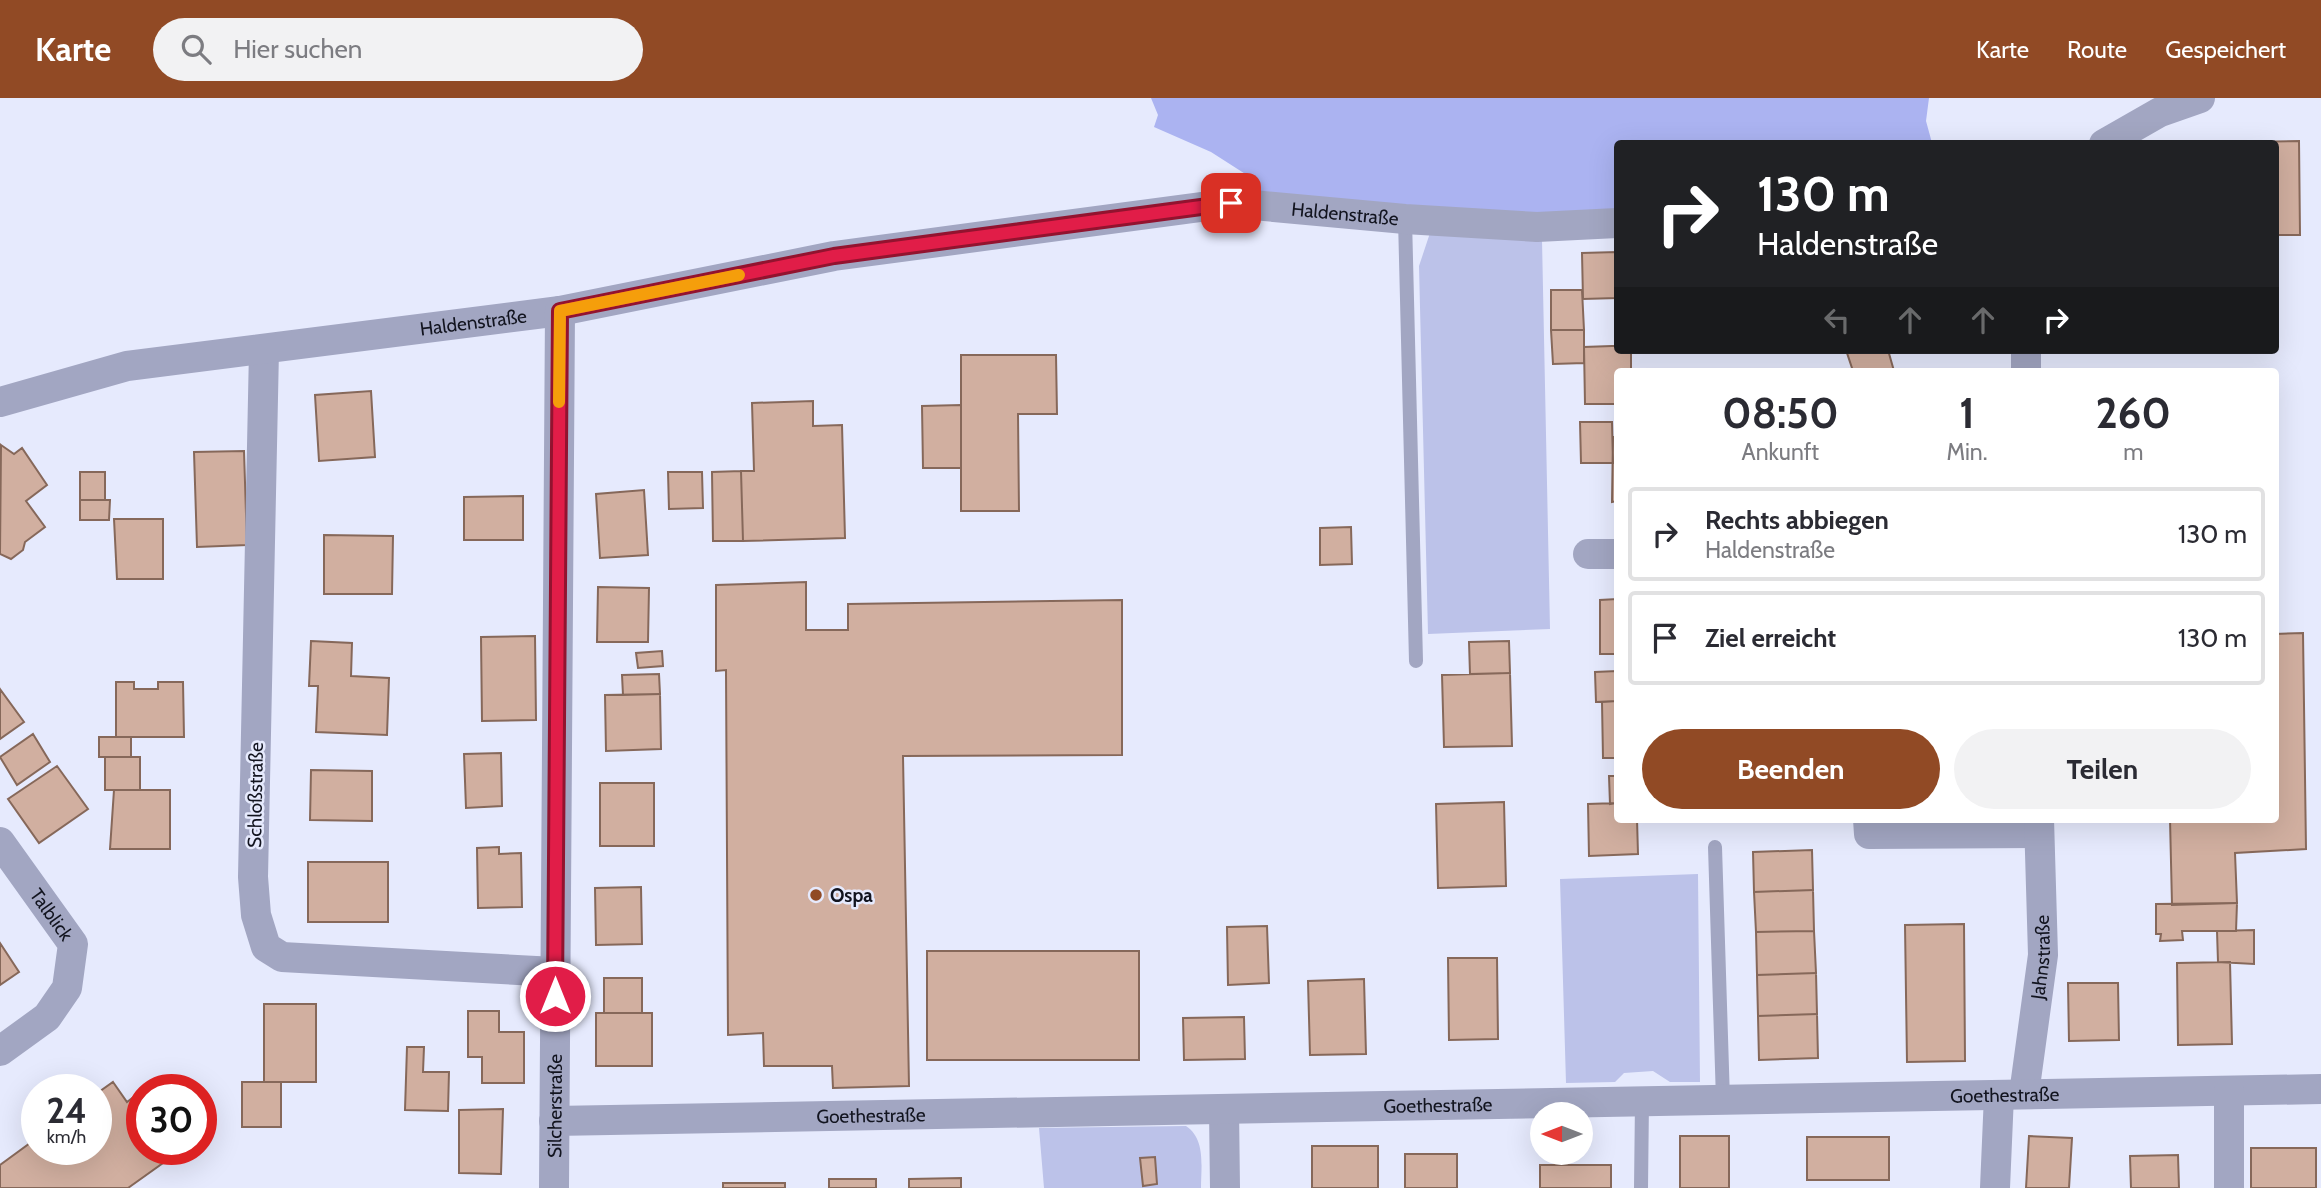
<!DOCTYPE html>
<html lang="de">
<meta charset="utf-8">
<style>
:root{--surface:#fff;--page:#f2f2f3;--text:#2b2b33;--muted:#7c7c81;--line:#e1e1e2;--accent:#914a25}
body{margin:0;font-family:Cabin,sans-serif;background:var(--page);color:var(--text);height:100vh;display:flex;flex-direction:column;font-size:26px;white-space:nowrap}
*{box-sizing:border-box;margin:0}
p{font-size:23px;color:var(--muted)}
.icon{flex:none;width:38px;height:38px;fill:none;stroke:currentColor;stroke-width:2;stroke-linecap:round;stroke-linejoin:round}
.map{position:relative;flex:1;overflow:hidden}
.details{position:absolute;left:1614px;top:270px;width:665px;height:455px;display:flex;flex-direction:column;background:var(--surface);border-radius:7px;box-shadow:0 7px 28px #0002}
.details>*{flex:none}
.guide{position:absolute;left:1614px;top:42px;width:665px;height:214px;border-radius:7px;box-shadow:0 7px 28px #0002;background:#202124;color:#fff;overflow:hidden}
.needle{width:46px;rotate:270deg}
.tools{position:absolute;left:1530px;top:1004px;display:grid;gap:14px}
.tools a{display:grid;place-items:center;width:63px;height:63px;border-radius:50%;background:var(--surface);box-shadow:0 7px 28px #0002;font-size:35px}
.speed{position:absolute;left:21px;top:976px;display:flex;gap:14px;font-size:35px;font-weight:700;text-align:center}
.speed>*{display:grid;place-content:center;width:91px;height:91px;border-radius:50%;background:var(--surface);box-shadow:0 7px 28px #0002;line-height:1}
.speed small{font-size:18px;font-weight:400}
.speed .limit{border:10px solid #d22;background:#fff;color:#111}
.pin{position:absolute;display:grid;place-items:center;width:60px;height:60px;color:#fff;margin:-30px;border-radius:14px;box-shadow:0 4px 10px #0006}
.me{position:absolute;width:77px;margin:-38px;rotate:0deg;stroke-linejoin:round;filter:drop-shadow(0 0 5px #0008)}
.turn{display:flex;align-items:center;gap:24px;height:147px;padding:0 28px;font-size:32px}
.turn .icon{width:91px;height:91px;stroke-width:2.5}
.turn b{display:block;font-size:49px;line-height:60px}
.lanes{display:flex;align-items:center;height:66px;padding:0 28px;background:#0003;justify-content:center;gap:35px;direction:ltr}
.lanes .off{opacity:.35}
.eta{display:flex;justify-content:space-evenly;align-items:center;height:119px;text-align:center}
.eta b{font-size:42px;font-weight:700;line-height:49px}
.button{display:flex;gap:14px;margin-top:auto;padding:14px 28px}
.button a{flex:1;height:80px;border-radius:42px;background:var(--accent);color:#fff;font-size:28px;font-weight:700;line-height:80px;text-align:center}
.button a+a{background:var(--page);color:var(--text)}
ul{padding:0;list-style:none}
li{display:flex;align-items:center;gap:21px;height:94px;margin:0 14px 10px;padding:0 14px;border:4px solid var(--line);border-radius:7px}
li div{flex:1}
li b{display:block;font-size:26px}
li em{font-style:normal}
header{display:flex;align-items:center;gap:42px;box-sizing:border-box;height:98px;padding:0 35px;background:var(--accent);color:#fff}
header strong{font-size:33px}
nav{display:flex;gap:38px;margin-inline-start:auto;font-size:24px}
.search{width:490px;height:63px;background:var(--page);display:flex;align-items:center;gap:18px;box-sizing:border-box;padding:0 24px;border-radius:38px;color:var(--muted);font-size:26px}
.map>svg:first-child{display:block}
</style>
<header>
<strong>Karte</strong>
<div class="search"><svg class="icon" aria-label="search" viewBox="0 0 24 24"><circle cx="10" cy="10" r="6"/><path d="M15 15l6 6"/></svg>Hier suchen</div>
<nav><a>Karte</a><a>Route</a><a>Gespeichert</a></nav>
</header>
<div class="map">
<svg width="2321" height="1090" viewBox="0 0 2321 1090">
<rect width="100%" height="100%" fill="#e6eafd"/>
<!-- green -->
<path fill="#bcc2e9" d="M 1430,135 L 1542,142 L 1550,531 L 1428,536 L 1419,168 Z
M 1698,776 L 1700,984 L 1670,984 L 1653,973 L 1624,975 L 1615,984 L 1566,985 L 1560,781 Z
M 1186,1028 C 1206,1041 1201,1069 1201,1090 L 1044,1090 L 1039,1030 Z"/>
<!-- forest -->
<path fill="#abb3f1" d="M 1151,0 L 1929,0 L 1926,23 L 1932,45 L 1617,46 L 1617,111 L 1549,115 L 1409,109 L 1260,96 L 1250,79 L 1211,54 L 1154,29 L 1158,17 Z"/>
<!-- building -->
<path fill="#d1afa0" stroke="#86685a" stroke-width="2" d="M 2299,43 L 2300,137 L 2275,137 L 2275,46 L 2248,46 L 2248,44 Z
M 1617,154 L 1617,200 L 1583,201 L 1582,155 Z
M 1551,192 L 1582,192 L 1584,232 L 1551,232 Z
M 1551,232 L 1584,232 L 1584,265 L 1553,266 Z
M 1612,248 L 1617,248 L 1617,252 L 1631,252 L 1631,273 L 1617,273 L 1617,306 L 1585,306 L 1584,249 Z
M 1846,252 L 1888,252 L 1894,273 L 1853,273 Z
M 961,257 L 1056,257 L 1057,316 L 1018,316 L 1019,413 L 961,413 Z
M 371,293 L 375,359 L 319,363 L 315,297 Z
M 813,303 L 813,328 L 842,327 L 845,440 L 743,443 L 741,373 L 754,373 L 752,305 Z
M 961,307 L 961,370 L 923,370 L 922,308 Z
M 1580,324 L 1612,324 L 1613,365 L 1581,365 Z
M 1613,339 L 1617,339 L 1617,403 L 1612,404 Z
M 1,347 L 14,356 L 22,350 L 47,387 L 26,403 L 45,429 L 25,444 L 23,452 L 11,461 L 0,456 Z
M 244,353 L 247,447 L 197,449 L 194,354 Z
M 741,373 L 743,443 L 713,443 L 712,374 Z
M 80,374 L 105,374 L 105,402 L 80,402 Z
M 668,374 L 702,374 L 703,410 L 669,411 Z
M 644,392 L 648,457 L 600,460 L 596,396 Z
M 523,398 L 523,442 L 464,442 L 464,399 Z
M 80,402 L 110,402 L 109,422 L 80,422 Z
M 114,421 L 163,421 L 163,481 L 117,481 Z
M 1351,429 L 1352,466 L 1320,467 L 1320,430 Z
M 324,437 L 393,438 L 392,496 L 324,496 Z
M 806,484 L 806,532 L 848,532 L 848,506 L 1122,502 L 1122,657 L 903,658 L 909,988 L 833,990 L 832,968 L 764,968 L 763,935 L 728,937 L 726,572 L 716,573 L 716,487 Z
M 598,489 L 649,490 L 648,544 L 597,544 Z
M 1617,501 L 1617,556 L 1600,556 L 1600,502 Z
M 2303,535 L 2306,751 L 2235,755 L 2237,805 L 2172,807 L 2170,721 L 2275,721 L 2275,536 Z
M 535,538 L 536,622 L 482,623 L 481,539 Z
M 311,543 L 352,545 L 351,578 L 389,580 L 387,637 L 316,634 L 318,588 L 309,588 Z
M 1509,543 L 1510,575 L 1470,576 L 1469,544 Z
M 662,553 L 663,568 L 638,570 L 636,555 Z
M 1617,573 L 1617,603 L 1596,604 L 1595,574 Z
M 1510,575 L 1512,648 L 1444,649 L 1442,577 Z
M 659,576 L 660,596 L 623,597 L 622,577 Z
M 116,584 L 134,584 L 134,591 L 158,591 L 158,584 L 183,584 L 184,639 L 116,639 Z
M 0,591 L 24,624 L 0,641 Z
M 660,596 L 661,651 L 606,653 L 605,597 Z
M 1617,603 L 1617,660 L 1603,660 L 1602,604 Z
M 33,636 L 50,664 L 17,687 L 0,659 Z
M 99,639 L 131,639 L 131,659 L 99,659 Z
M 501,655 L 502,708 L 466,710 L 464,656 Z
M 105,659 L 140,659 L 140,692 L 105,692 Z
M 57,668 L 88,711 L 39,745 L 8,701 Z
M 311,672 L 372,673 L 372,723 L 310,722 Z
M 1609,678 L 1617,678 L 1617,705 L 1610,706 Z
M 600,685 L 654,685 L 654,748 L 600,748 Z
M 114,692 L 170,692 L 170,751 L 110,751 Z
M 1504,704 L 1506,788 L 1438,790 L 1436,706 Z
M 1617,705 L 1617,721 L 1637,721 L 1638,756 L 1589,758 L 1588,706 Z
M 499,749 L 499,756 L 521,755 L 522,809 L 478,810 L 477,750 Z
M 1812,752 L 1813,792 L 1754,794 L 1753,754 Z
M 308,764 L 388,764 L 388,824 L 308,824 Z
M 641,789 L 642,846 L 596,847 L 595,790 Z
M 1813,792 L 1814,833 L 1756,834 L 1754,794 Z
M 2237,805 L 2236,833 L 2182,833 L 2183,842 L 2160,843 L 2161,836 L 2156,836 L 2156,806 Z
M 1964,826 L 1965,963 L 1907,964 L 1905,827 Z
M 1267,828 L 1269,885 L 1228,887 L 1227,829 Z
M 2254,832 L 2254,866 L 2218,864 L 2217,833 Z
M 1814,833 L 1816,875 L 1757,877 L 1756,834 Z
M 0,845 L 19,874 L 0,887 Z
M 927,853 L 1139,853 L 1139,962 L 927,962 Z
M 1448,860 L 1497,860 L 1498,941 L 1449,942 Z
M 2230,864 L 2232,946 L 2178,947 L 2177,865 Z
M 1816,875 L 1817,916 L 1758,918 L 1757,877 Z
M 604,880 L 642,880 L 642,915 L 604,915 Z
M 1364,881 L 1366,956 L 1310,957 L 1308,883 Z
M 2068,885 L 2118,885 L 2119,942 L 2069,943 Z
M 264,906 L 316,906 L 316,984 L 264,984 Z
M 468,913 L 499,913 L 499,934 L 524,934 L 524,985 L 482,985 L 482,959 L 468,959 Z
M 596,915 L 652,915 L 652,968 L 596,968 Z
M 1817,916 L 1818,960 L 1759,962 L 1758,918 Z
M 1244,919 L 1245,961 L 1184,962 L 1183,920 Z
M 407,949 L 424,949 L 423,974 L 449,974 L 448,1013 L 405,1012 Z
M 113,984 L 127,1004 L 135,998 L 142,1008 L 128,1020 L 133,1026 L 142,1019 L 142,1052 L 164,1052 L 170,1060 L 128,1090 L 0,1090 L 0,1067 L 37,1040 L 37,1052 L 96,1052 L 96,996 Z
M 242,984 L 281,984 L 281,1029 L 242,1029 Z
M 503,1011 L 501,1076 L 459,1075 L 459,1012 Z
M 1680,1038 L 1729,1038 L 1729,1090 L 1680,1090 Z
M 2029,1038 L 2072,1040 L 2069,1090 L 2026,1090 Z
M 1807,1039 L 1889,1039 L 1889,1082 L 1807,1082 Z
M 1312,1048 L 1378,1048 L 1378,1090 L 1312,1090 Z
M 2251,1050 L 2316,1050 L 2316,1090 L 2251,1090 Z
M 1405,1056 L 1457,1056 L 1457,1090 L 1405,1090 Z
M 2178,1057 L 2179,1090 L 2131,1090 L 2130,1058 Z
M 1155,1059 L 1157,1086 L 1143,1088 L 1140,1060 Z
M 1540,1067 L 1611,1067 L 1611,1090 L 1540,1090 Z
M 961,1080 L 961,1090 L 909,1090 L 909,1081 Z
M 829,1081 L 876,1081 L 876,1090 L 829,1090 Z
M 723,1085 L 785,1085 L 785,1090 L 723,1090 Z"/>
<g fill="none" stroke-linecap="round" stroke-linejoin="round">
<!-- lane -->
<path stroke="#a2a6c2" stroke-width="14" d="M 1405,121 L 1416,563
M 1715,749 L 1723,1002
M 1641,1090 L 1642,1003"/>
<!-- street -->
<g stroke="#a2a6c2" stroke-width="30">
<path d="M 2104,46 L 2160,14 L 2200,0"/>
<path d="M 264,252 L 253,779 L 256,817 L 266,849 L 282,859 L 555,874"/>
<path d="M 2026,252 L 2026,273"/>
<path id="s1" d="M 0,304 L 127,268 L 560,213 L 834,158 L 1231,105 L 1405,121 L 1537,129 L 1617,125"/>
<path d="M 1588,456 L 1617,456"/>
<path d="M 1868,721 L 1869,736 L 2039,735"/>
<path id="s2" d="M 0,744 L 73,846 L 67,890 L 47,919 L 0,953"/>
<path id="s3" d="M 2024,996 L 2043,857 L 2039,721"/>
<path d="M 1224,1011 L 1225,1090"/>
<path id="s4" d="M 554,1023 L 2321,991"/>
<path id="s5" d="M 554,1090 L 560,213"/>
<path d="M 1995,1090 L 1999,997"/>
<path d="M 2229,1090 L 2229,993"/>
</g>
</g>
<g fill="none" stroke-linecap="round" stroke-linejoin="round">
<!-- route casing -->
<g stroke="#92132f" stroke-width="18">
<path id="route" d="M 555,898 L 560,213 L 834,158 L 1231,105"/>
</g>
<!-- route -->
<use href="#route" stroke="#e11d48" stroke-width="12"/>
<!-- slow -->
<path stroke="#f59e0b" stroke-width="12" d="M 559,304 L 560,213 L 739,177"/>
</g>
<!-- markers -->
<circle fill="#914a25" stroke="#e6eafd" stroke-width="2.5" cx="816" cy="797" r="7"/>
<g text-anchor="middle" stroke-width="5" stroke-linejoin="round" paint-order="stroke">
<!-- street labels -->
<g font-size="19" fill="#12141f" stroke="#e6eafd">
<text dy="7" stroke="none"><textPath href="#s1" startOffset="1363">Haldenstraße</textPath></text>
<text dy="7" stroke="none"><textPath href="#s1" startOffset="481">Haldenstraße</textPath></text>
<text transform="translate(255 697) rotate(-89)" y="7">Schloßstraße</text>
<text dy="7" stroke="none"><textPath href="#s2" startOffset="89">Talblick</textPath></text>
<text dy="7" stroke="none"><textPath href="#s3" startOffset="138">Jahnstraße</textPath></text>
<text dy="7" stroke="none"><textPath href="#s4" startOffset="1451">Goethestraße</textPath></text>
<text dy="7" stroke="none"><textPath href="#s4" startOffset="884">Goethestraße</textPath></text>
<text dy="7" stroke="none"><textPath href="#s5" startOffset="82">Silcherstraße</textPath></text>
<text dy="7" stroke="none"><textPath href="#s4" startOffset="317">Goethestraße</textPath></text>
</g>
<!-- poi labels -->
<g font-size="19" font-weight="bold" fill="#12141f" stroke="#e6eafd" text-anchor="start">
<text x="830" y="804">Ospa</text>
</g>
</g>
</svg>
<div class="tools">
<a><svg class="needle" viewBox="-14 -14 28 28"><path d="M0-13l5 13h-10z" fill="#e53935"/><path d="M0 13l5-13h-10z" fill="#7c7c81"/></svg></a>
</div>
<div class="speed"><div>24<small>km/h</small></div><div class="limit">30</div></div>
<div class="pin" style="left:1231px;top:105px;background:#d93025"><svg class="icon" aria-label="arrive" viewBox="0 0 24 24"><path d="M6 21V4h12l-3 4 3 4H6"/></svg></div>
<svg class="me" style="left:555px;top:898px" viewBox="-20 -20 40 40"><circle r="17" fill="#e11d48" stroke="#fff" stroke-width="3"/><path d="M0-11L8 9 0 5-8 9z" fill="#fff"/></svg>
<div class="guide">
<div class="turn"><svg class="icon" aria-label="right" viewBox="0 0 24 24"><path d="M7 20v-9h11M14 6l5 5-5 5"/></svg><div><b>130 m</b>Haldenstraße</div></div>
<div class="lanes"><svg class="icon off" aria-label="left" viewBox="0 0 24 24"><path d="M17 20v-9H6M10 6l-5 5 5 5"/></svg><svg class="icon off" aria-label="ahead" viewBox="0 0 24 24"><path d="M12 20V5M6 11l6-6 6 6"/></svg><svg class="icon off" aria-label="ahead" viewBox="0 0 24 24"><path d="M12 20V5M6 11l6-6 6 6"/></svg><svg class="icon" aria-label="right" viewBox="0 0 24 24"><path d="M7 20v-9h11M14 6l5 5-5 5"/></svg></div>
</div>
<section class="details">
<div class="eta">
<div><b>08:50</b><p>Ankunft</p></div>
<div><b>1</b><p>Min.</p></div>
<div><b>260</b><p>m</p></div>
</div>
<ul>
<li><svg class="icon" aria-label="right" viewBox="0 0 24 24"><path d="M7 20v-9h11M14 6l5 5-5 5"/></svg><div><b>Rechts abbiegen</b><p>Haldenstraße</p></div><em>130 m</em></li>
<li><svg class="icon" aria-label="arrive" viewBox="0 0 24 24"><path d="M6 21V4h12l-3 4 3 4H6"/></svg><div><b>Ziel erreicht</b></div><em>130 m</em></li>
</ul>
<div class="button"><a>Beenden</a><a>Teilen</a></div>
</section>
</div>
